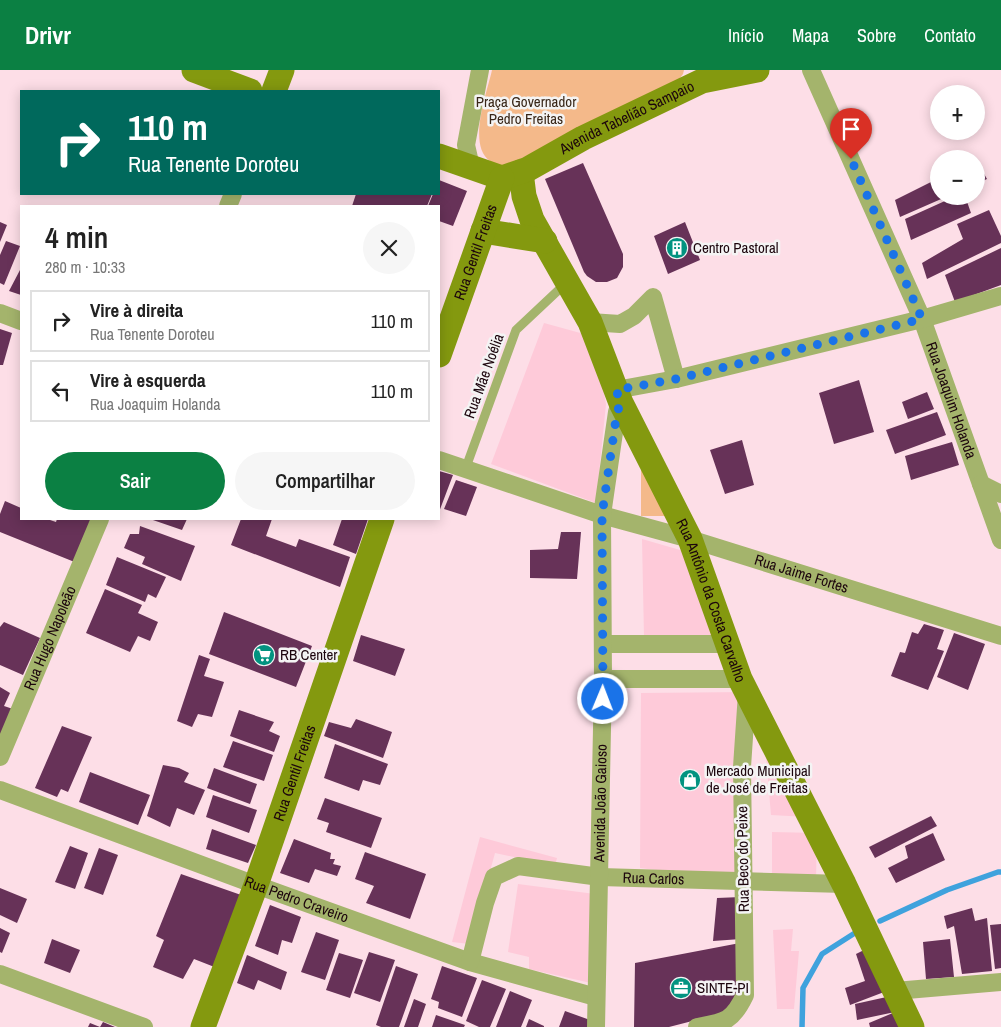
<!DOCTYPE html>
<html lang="pt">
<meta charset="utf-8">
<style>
:root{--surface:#fff;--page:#f6f6f6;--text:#222;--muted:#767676;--line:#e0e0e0;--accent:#0b8043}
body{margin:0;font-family:"Archivo Narrow",sans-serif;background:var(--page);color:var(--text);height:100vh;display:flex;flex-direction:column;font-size:19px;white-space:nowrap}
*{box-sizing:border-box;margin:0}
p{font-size:16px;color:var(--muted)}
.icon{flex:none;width:28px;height:28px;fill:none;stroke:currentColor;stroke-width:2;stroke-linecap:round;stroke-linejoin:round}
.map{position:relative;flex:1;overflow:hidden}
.side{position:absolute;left:20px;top:135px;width:420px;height:315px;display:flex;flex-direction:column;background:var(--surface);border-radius:0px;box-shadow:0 2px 12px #0003}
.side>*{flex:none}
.banner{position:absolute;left:20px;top:20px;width:420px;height:105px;border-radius:0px;box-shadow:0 2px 12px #0003;background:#00695c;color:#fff;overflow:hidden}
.buttons{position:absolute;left:930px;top:15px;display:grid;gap:10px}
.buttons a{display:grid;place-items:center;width:55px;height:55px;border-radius:50%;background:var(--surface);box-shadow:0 2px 12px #0003;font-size:25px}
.pin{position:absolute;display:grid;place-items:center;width:42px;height:42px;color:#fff;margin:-51px -21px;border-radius:50% 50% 50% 0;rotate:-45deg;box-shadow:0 0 5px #0007}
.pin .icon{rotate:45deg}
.me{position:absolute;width:55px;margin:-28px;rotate:1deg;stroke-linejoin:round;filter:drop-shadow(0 0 4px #0008)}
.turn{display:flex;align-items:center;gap:18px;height:105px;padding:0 25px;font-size:22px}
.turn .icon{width:65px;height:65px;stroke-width:2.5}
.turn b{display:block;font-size:35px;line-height:42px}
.round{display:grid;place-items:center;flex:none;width:52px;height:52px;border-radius:26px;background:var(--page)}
.summary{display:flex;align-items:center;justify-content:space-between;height:85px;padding:0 25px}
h1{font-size:30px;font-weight:600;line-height:38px}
.button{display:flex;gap:10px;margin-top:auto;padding:10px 25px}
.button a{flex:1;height:58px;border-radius:30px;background:var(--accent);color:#fff;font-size:20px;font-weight:600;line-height:58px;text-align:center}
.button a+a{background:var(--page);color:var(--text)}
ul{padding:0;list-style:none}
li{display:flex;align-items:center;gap:15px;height:62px;margin:0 10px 8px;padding:0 15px;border:2px solid var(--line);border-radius:0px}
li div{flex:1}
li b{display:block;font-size:19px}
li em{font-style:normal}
header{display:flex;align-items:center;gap:30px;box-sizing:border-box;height:70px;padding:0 25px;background:var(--accent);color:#fff}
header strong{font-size:24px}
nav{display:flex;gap:28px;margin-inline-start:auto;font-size:18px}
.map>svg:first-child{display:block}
</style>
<header>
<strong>Drivr</strong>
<nav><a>Início</a><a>Mapa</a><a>Sobre</a><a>Contato</a></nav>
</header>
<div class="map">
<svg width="1001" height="957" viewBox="0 0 1001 957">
<rect width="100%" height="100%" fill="#fddee7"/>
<!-- built -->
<path fill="#fecad9" d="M 544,253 L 584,264 L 598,292 L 606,334 L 596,433 L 491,394 Z
M 642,469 L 687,482 L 715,568 L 644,567 Z
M 747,622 L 743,811 L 640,798 L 641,623 Z
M 765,675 L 807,747 L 771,745 Z
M 772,762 L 817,763 L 816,810 L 772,809 Z
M 480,767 L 557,788 L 555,796 L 495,783 L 470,874 L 452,872 Z
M 518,814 L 595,824 L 591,913 L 529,899 L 529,887 L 508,882 Z
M 793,859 L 791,881 L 799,881 L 794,939 L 777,939 L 773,860 Z"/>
<!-- green -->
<path fill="#f4b98a" d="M 492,0 L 684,0 L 683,4 L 673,18 L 505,96 C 501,95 494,94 490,91 C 467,75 487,23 492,0 Z
M 641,390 L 670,446 L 641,446 Z"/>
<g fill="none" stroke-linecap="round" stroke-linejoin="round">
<!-- stream -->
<path stroke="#3fa2dd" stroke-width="5.5" d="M 880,851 L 947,820 L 998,802 L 1001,802
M 802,957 L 803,918 L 822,884 L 858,861"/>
</g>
<!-- building -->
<path fill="#673258" d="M 976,90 L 987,109 L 976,114 Z
M 583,93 L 623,184 L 623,197 L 617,208 L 607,212 L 596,212 L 587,206 L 584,202 L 545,109 Z
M 939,108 L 939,126 L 948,126 L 900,147 L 895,130 Z
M 439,110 L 467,121 L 453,156 L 439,151 L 439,136 L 428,136 L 433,124 L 439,124 Z
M 356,124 L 432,124 L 427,136 L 352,136 Z
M 956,126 L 965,126 L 971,143 L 911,170 L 905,149 Z
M 989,140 L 1001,166 L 1001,173 L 927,209 L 922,193 L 963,169 L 957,154 Z
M 0,152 L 7,155 L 0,172 Z
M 685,152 L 700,190 L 668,204 L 654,166 Z
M 6,171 L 20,176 L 4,215 L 0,213 L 0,185 Z
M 1001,178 L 1001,215 L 955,232 L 945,205 Z
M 20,200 L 21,201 L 21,225 L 9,221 Z
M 0,259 L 12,263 L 3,295 L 0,295 Z
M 859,310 L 874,362 L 834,374 L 819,323 Z
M 927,322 L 934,339 L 908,349 L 902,332 Z
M 937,342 L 946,365 L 895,384 L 886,360 Z
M 742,370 L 754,415 L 725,424 L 710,380 Z
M 952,372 L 959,395 L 911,410 L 905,386 Z
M 439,401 L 453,405 L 439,442 Z
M 456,410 L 477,417 L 466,446 L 444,439 Z
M 5,431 L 21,438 L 21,449 L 47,449 L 56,452 L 57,449 L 96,449 L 77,493 L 0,462 L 0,444 Z
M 150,449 L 187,449 L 182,460 Z
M 241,449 L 272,449 L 266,466 L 296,477 L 299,469 L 350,487 L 340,517 L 231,475 Z
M 342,449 L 368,449 L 356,484 L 333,475 Z
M 140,456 L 195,476 L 181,511 L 142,494 L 145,487 L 124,478 L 130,464 L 139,464 Z
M 561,462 L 581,462 L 577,509 L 530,508 L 530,480 L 558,479 Z
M 117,487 L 166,507 L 156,528 L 148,524 L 145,532 L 106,515 Z
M 105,519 L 142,535 L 138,543 L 158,552 L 150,571 L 138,566 L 130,582 L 86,563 Z
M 224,542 L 312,576 L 296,617 L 209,584 Z
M 4,552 L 40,568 L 23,605 L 0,595 L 0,557 Z
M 924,554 L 944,560 L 937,579 L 944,581 L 928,620 L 891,606 L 900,582 L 905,583 L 912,562 L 918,564 Z
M 954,563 L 985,574 L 968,620 L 937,607 Z
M 361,565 L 405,579 L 395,606 L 353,591 Z
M 199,585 L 210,589 L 204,606 L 224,612 L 212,647 L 198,644 L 192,657 L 177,651 Z
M 0,617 L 10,623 L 4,636 L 16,640 L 0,677 Z
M 239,640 L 274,652 L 269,661 L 280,666 L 274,682 L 230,666 Z
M 356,649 L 392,662 L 383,688 L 324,666 L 329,652 L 351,658 Z
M 62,656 L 92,667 L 68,722 L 61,719 L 57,727 L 35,718 Z
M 233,671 L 273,685 L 264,711 L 223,697 Z
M 335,674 L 388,694 L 380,715 L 363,710 L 359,721 L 324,708 Z
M 163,695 L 179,698 L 189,703 L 184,712 L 205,720 L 194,745 L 177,738 L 170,757 L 147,746 Z
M 214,698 L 257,714 L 250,734 L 207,718 Z
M 90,702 L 150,725 L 138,755 L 79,732 Z
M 213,725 L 257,740 L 249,763 L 206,747 Z
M 325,728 L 382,748 L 371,778 L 326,762 L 329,753 L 317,749 Z
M 931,746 L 937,756 L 875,788 L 869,777 Z
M 212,759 L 256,775 L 248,793 L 206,779 Z
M 933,763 L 945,790 L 896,813 L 888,798 L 908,788 L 905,776 Z
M 294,769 L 331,783 L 330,789 L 335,789 L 333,794 L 341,796 L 337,806 L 315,799 L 309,813 L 280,803 Z
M 70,776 L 88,783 L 75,819 L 55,812 Z
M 99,778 L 118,785 L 103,825 L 84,818 Z
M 365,782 L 426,804 L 410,849 L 366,833 L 374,816 L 355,809 Z
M 181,804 L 244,826 L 217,898 L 194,889 L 183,909 L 153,897 L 164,870 L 156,866 Z
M 0,818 L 27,829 L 17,853 L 0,845 Z
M 741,827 L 741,869 L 713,871 L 717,828 Z
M 270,835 L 301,847 L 292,873 L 282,870 L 278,885 L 255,876 Z
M 972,838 L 975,851 L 987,848 L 992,901 L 962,904 L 954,856 L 947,859 L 944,846 Z
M 1001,854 L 1001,898 L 995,899 L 990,855 Z
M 0,858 L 10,863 L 2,883 L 0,882 Z
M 316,862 L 339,870 L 325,910 L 301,902 Z
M 52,869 L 80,880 L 70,903 L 44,893 Z
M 950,869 L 954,907 L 926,909 L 923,872 Z
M 740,873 L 735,940 L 669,957 L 634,957 L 635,893 Z
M 872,876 L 892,919 L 850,935 L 845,918 L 865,911 L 856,884 Z
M 369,882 L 395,890 L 380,932 L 354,923 Z
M 339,883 L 363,890 L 350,928 L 326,920 Z
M 247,885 L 287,902 L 281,920 L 258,910 L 254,920 L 237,913 Z
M 396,896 L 418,904 L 399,957 L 381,957 L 376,955 Z
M 442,896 L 477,908 L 462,947 L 438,938 L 439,932 L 431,929 Z
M 482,910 L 506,919 L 490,957 L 479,957 L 466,951 Z
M 510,921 L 532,930 L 521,957 L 496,957 Z
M 891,926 L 895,942 L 857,950 L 855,934 Z
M 414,929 L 426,934 L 418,957 L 404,957 Z
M 900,940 L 908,957 L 870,957 L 869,953 Z
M 565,941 L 590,950 L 588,957 L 559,957 Z
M 436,945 L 465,955 L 464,957 L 432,957 Z
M 529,949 L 544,956 L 544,957 L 526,957 Z
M 103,952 L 115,957 L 88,957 L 90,953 L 100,957 Z"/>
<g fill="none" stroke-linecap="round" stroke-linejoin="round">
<!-- lane -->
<path stroke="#a4b46c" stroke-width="9" d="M 465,400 L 516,260 L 566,213"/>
<!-- street -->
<g stroke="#a4b46c" stroke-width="18">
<path id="s1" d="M 811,0 L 922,249 L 1001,470"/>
<path d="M 471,97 L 466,75 L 480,0"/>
<path d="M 228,136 L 233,124"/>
<path d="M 0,243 L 21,251"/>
<path d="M 590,252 L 620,254 L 634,246 L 653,227 L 676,309"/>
<path d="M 616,320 L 676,309 L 922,249 L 1001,226"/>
<path id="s2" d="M 439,390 L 602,445 L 690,469 L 1001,566"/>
<path d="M 981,414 L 1001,424"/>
<path d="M 604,574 L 726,574"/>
<path d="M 603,609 L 740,609"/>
<path id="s3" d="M 0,687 L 100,449"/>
<path id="s4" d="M 0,720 L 256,815 L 470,892 L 596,927"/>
<path id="s5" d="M 470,892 L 485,833 L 494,807 L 518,796 L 600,807 L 844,814"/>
<path d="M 0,904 L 144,957"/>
<path d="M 895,921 L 1001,912"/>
<path id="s6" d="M 596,957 L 603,609 L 602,445 L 617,342 L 621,333"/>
<path d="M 697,957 C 725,952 732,952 745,925 L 742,697 L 747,623"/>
</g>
<!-- secondary -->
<g stroke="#84990f" stroke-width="25">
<path d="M 194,0 L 250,21"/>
<path d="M 274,21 L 282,0"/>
<path d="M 439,86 L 502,108"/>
<path id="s7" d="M 521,102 L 524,126 L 532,150 L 590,252 L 621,333 L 690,469 L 740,609 L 844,814 L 912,957"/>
<path id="s8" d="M 502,108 L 528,99 L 583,68 L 702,11 L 757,0"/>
<path d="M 483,161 L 545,171"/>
<path id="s9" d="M 439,285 L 502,108"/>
<path id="s10" d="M 203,957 L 256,815 L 382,449"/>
</g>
</g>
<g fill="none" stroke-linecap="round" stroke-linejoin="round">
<!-- route -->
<path stroke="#1a73e8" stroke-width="9" stroke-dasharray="0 16.2" d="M 603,629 L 602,445 L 617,342 L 621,333 L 616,320 L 676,309 L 922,249 L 851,89"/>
</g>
<!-- icons -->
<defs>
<g id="building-disc" transform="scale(1.125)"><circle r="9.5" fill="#029380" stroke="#f4f4f4"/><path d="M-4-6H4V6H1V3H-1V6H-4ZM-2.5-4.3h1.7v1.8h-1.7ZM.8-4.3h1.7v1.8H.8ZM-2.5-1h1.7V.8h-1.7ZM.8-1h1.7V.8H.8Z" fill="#fff"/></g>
<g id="supermarket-disc" transform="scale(1.125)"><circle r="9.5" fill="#029380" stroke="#f4f4f4"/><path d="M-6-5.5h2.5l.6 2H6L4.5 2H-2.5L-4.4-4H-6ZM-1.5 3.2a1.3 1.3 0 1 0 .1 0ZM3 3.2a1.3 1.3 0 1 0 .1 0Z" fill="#fff"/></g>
<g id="shop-disc" transform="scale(1.125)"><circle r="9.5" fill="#029380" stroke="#f4f4f4"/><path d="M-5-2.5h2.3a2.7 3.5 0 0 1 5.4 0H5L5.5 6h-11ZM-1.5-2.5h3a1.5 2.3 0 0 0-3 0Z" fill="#fff"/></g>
<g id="office-disc" transform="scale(1.125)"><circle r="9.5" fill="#029380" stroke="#f4f4f4"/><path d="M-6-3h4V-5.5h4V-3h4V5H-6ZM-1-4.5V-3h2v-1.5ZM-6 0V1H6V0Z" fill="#fff"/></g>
</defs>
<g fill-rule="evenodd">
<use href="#building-disc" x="677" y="178"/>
<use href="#supermarket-disc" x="264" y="585"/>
<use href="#shop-disc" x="690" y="710"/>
<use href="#office-disc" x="681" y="918"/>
</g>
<g text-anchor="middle" stroke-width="5" stroke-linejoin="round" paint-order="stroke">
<!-- park labels -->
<g font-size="15" fill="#392718" stroke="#f4f4f4">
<text x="526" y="37">Praça Governador<tspan x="526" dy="17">Pedro Freitas</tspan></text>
</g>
<!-- street labels -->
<g font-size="15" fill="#1c050d" stroke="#f4f4f4">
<text dy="5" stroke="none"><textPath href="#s8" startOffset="139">Avenida Tabelião Sampaio</textPath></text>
<text dy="5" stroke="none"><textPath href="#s9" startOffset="109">Rua Gentil Freitas</textPath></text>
<text transform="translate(484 306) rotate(-70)" y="5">Rua Mãe Noélia</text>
<text dy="5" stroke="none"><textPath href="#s1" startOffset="359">Rua Joaquim Holanda</textPath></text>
<text dy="5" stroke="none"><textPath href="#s2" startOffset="380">Rua Jaime Fortes</textPath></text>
<text dy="5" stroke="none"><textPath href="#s7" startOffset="471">Rua Antônio da Costa Carvalho</textPath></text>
<text dy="5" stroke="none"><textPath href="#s3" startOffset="129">Rua Hugo Napoleão</textPath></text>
<text dy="5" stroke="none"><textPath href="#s10" startOffset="270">Rua Gentil Freitas</textPath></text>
<text dy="5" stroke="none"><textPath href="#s6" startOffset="224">Avenida João Gaioso</textPath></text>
<text transform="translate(743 789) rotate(-91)" y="5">Rua Beco do Peixe</text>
<text dy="5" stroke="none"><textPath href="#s5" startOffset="251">Rua Carlos</textPath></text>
<text dy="5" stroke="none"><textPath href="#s4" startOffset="316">Rua Pedro Craveiro</textPath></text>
</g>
<!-- poi labels -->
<g font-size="15" fill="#1c050d" stroke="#f4f4f4" text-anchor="start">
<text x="693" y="183">Centro Pastoral</text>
<text x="280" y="590">RB Center</text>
<text x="706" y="706">Mercado Municipal<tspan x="706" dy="17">de José de Freitas</tspan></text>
<text x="697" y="923">SINTE-PI</text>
</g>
</g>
</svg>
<div class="buttons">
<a>+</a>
<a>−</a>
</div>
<div class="pin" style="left:851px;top:89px;background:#d93025"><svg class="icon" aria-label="arrive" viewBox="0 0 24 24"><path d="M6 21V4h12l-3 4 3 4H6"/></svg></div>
<svg class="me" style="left:603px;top:629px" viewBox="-20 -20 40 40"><circle r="17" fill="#1a73e8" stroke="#fff" stroke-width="3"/><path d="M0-11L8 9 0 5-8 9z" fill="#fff"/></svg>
<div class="banner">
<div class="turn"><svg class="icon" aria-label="right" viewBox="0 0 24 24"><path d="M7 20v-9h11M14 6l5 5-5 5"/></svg><div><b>110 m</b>Rua Tenente Doroteu</div></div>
</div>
<section class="side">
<div class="summary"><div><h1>4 min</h1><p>280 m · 10:33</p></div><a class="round"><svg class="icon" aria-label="close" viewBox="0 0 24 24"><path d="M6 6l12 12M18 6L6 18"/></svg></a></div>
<ul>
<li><svg class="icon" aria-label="right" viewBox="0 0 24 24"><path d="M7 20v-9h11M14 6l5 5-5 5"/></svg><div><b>Vire à direita</b><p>Rua Tenente Doroteu</p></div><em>110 m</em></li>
<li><svg class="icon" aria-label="left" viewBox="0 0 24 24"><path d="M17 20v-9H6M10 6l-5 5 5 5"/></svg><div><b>Vire à esquerda</b><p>Rua Joaquim Holanda</p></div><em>110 m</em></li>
</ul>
<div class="button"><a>Sair</a><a>Compartilhar</a></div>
</section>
</div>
